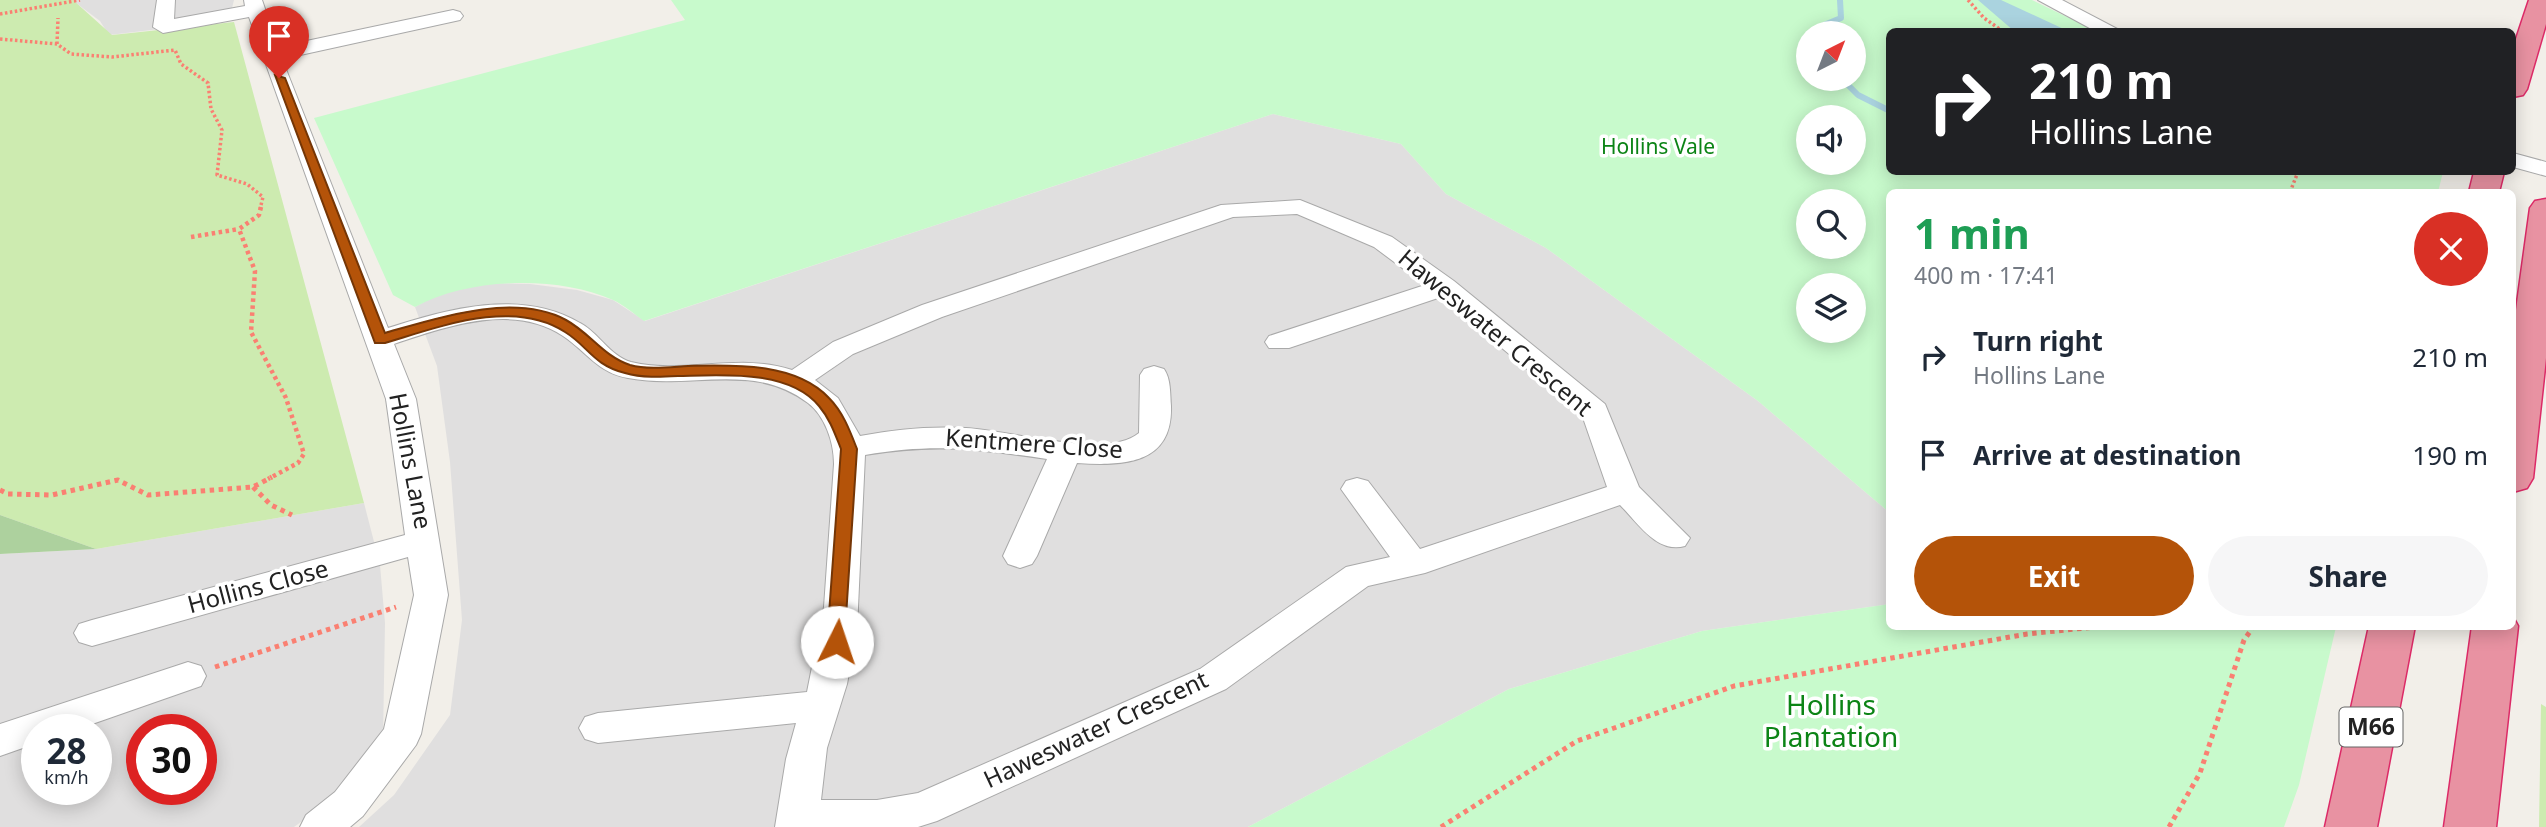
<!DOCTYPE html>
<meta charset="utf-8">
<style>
:root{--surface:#fff;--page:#f6f6f7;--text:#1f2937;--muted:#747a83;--accent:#b45309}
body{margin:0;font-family:"Noto Sans",sans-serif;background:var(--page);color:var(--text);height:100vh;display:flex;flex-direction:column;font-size:26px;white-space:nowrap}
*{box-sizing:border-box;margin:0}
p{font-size:23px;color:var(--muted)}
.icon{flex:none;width:38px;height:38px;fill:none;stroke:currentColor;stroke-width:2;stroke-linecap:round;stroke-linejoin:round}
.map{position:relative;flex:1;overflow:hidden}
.side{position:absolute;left:1886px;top:189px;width:630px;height:441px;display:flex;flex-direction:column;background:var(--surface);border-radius:10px;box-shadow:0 4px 18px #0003}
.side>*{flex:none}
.hud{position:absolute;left:1886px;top:28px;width:630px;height:147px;border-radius:10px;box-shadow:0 4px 18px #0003;background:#202124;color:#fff;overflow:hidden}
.needle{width:46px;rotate:42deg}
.controls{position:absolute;left:1796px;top:21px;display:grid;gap:14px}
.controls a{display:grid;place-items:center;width:70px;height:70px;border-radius:50%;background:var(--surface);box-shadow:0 4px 18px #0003;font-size:35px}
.speed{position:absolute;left:21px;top:714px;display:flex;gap:14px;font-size:35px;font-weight:700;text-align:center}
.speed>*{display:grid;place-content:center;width:91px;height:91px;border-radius:50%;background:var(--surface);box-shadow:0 4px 18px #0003;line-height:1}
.speed small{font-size:18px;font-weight:400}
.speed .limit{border:10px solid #d22;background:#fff;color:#111}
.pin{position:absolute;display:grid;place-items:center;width:60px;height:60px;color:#fff;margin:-72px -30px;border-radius:50% 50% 50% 0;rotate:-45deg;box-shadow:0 0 7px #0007}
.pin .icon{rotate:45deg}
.me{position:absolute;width:77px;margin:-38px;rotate:4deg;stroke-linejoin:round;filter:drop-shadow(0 0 5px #0008)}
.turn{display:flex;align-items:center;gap:24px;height:147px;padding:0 28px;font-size:32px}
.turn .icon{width:91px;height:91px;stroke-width:2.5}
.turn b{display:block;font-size:49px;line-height:60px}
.round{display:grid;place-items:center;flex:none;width:74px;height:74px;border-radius:37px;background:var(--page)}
.overview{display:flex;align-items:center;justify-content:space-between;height:119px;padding:0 28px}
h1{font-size:42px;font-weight:700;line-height:52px;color:#1e9e55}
.action{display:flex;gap:14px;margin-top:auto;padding:14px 28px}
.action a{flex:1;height:80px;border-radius:42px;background:var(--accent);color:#fff;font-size:28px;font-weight:700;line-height:80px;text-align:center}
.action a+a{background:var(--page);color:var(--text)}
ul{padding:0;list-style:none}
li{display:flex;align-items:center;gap:21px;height:98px;padding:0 28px}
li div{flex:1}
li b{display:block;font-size:26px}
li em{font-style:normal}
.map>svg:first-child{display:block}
</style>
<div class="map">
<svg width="2546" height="827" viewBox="0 0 2546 827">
<rect width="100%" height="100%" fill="#f2efe9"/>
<!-- residential -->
<path fill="#e0dfdf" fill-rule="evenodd" d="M 72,0 L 234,0 L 231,12 L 236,20 L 109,35 L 100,21 Z
M 1273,114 L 1401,144 L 1446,194 L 1546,248 L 1758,401 L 1890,513 L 1890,604 L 1702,631 L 1509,689 L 1248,827 L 359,827 L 394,795 L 450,715 L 462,620 L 450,462 L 437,366 L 415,307 L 440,293 L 486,283 L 530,284 L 577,290 L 613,300 L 645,321 Z
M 364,503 L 380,565 L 385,623 L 383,737 L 328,802 L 294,827 L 0,827 L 0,554 L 96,549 ZM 37,730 L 96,730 L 96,789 L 37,789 ZM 142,730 L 201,730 L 201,789 L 142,789 Z"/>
<!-- grass -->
<path fill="#cdebb0" d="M 0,0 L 73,0 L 112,35 L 234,22 L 364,503 L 96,549 L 0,515 Z
M 2541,704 L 2546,707 L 2546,827 L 2539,827 Z"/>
<!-- forest -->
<path fill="#add19e" d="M 0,515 L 96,549 L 0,554 Z"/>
<!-- park -->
<path fill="#c8facc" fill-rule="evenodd" d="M 671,0 L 2032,0 L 2096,31 L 1890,32 L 1890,172 L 2443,172 L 2438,192 L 1890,192 L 1890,513 L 1758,401 L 1546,248 L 1446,194 L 1401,144 L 1273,114 L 644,321 C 634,314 624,305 613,300 C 556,275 468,278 415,307 L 393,295 L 314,118 L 685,20 ZM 1808,33 L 1853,33 L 1853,79 L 1808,79 ZM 1808,117 L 1853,117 L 1853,163 L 1808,163 ZM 1808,201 L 1853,201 L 1853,247 L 1808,247 ZM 1808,285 L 1853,285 L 1853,331 L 1808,331 Z
M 1890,604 L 1890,626 L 2336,627 L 2299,785 L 2284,827 L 1248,827 L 1509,689 L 1702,631 Z"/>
<!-- water -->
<path fill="#aad3df" d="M 1978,0 L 2001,0 L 2068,31 L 2014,31 Z"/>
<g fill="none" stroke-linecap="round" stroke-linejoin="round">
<!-- stream -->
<path stroke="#aad3df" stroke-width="6" d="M 1831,33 L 1824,25 L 1841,18 L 1840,0
M 1842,79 L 1858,95 L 1890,111"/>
<!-- minor casing -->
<g stroke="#a9a9a9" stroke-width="2">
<path id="minor" d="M 157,0 L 175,0 L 174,19 L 245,6 L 244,0 L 262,0 L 278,47 L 453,10 L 460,12 L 463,16 L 460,20 L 282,59 L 388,328 C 448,309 521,288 580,323 C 599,333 610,356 631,362 C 683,375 738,352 792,370 L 833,342 L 922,305 L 1221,205 L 1300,200 L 1392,237 L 1454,281 L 1605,404 L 1639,487 L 1690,538 L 1685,546 C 1657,554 1638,523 1620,505 L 1425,573 L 1368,586 L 1226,689 L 937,821 L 918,827 L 775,827 L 786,759 L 796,723 L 598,743 L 585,739 L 579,728 L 585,717 L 598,713 L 807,692 L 824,607 L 834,464 C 834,442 825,416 808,403 C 752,361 692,390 628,378 C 598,373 587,352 563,336 C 513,302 445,327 394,344 L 416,399 L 448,595 L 421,734 L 416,745 L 363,816 L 350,827 L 300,827 L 306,815 L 335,792 L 384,729 L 414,595 L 408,557 L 92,646 L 79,642 L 74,633 L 79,624 L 92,620 L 405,535 L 386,399 L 249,17 L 163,33 L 153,27 ZM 1297,214 L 1374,247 L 1425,285 L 1269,336 L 1265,342 L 1269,348 L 1289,348 L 1441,297 L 1582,415 L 1607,487 L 1420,549 L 1368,481 L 1357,478 L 1346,481 L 1341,489 L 1390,557 L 1346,567 L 1200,669 L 918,793 L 877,800 L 821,800 L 827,748 L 847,684 L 857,629 L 865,455 C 935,443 978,449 1047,459 L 1003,556 L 1008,564 L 1020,568 L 1032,564 L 1037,556 L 1077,463 C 1123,466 1173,465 1171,406 C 1170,394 1171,379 1164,369 L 1154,366 L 1144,369 L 1140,375 L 1139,433 C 1107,460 1009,430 966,428 C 931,426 895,429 860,436 L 838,398 L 815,380 L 853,354 L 942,317 L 1233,217 Z
M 2038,0 L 2062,0 L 2123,32 L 2097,32 Z
M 2513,153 L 2546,162 L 2546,176 L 2513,167 Z
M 188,662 L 201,666 L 206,676 L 201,686 L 75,730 L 37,730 L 37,743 L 0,756 L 0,724 Z"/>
</g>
<!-- highway casing -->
<g stroke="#dc2a67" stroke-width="3">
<path id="highway" d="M 2529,0 L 2546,0 L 2546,24 L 2527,89 L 2523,95 L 2513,97 L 2513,48 Z
M 2474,172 L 2504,172 L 2499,192 L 2469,192 Z
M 2546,199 L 2546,358 L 2533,478 L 2527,488 L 2513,492 L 2513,332 L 2530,208 L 2535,201 Z
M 2513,617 L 2518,626 L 2496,827 L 2444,827 L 2472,626 L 2513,626 Z
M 2369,626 L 2415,626 L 2377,827 L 2325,827 Z"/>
</g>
<!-- path-far2 -->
<path stroke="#fa8072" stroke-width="3.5" stroke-dasharray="2.5 2.5" stroke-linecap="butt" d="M 1968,0 L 1984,18 L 2004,32
M 0,14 L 80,0
M 0,39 L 57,44 L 71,54 L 112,57 L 175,50 L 181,64 L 208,83 L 211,109 L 222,130 L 217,175 L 247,184 L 263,197 L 260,209
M 57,44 L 58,18
M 2290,192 L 2298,172"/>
<!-- path-far1 -->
<path stroke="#fa8072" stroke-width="4.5" stroke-dasharray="3.5 3.5" stroke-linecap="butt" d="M 261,207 L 259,215 L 239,229 L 255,271 L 251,332 L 286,398 L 304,454 L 298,463 L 268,479
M 191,237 L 239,229"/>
<!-- path -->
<path stroke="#fa8072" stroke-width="5" stroke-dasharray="4.5 4.5" stroke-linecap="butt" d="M 253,487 L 271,505 L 292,515
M 0,490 L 8,494 L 52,495 L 118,480 L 148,495 L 253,487 L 272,477
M 215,667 L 396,607
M 1441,827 L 1577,741 L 1734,686 L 2027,634 L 2105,626
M 2169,827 L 2200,773 L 2244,640 L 2254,626"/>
<!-- minor -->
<use href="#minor" fill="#fff" fill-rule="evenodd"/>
<!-- highway -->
<use href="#highway" fill="#e892a2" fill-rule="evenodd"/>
</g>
<!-- route -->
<path fill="#b45309" stroke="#753606" stroke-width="2" d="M 275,75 L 285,78 L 385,333 C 437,318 514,292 566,320 C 590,333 603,356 630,365 C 648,370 670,367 688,366 C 733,365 795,362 829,398 C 843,412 850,431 857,449 L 844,647 L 837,649 L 827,642 L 841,449 C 835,434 830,419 819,406 C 789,369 721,375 678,376 C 661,377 642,378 625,373 C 593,365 588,346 565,332 C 513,298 439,327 385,343 L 375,343 Z"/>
<g text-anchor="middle" stroke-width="7" stroke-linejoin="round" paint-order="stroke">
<!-- far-park labels -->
<g font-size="21" fill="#0c8416" stroke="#fff">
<text x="1658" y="154">Hollins Vale</text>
</g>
<!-- shield labels -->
<rect fill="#fff" stroke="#646464" stroke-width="2" x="2339.5" y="707.5" width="63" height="39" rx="5"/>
<g font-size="23" font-weight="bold" fill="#222">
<text x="2371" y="735">M66</text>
</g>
<!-- street labels -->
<g font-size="24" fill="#222" stroke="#fff">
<text transform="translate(1495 333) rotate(40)" y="8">Haweswater Crescent</text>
<text transform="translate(1034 444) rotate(4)" y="8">Kentmere Close</text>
<text transform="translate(410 461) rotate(79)" y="8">Hollins Lane</text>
<text transform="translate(258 587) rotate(-15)" y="8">Hollins Close</text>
<text transform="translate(1096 730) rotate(-25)" y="8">Haweswater Crescent</text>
</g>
<!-- near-park labels -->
<g font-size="28" fill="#0c8416" stroke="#fff">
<text x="1831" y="715">Hollins<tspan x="1831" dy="32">Plantation</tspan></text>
</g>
</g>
</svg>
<div class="controls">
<a><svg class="needle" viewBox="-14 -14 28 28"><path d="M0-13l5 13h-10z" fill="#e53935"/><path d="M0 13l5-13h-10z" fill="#747a83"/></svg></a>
<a><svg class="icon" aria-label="sound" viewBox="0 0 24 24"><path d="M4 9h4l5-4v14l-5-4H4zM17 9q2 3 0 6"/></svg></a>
<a><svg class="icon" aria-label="search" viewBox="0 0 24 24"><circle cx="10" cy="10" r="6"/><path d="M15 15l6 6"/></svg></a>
<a><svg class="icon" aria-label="layers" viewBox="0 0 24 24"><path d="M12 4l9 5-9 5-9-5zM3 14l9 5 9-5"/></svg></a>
</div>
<div class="speed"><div>28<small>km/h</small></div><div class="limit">30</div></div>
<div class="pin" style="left:279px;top:78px;background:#d93025"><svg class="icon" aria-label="arrive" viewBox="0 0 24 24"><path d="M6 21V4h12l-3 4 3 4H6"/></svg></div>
<svg class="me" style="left:837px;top:642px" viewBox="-20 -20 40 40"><circle r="19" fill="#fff"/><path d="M0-13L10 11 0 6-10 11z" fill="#b45309"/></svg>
<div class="hud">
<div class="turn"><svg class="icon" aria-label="right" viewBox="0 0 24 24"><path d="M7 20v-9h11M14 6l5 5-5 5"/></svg><div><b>210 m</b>Hollins Lane</div></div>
</div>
<section class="side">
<div class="overview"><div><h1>1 min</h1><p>400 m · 17:41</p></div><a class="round" style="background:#d93025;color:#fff"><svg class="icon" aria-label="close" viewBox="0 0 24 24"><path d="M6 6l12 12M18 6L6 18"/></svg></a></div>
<ul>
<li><svg class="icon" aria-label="right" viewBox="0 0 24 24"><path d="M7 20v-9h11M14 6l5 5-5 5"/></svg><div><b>Turn right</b><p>Hollins Lane</p></div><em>210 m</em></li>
<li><svg class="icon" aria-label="arrive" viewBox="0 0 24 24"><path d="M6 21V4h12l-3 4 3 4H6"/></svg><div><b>Arrive at destination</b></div><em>190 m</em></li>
</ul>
<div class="action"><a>Exit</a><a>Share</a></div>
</section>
</div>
